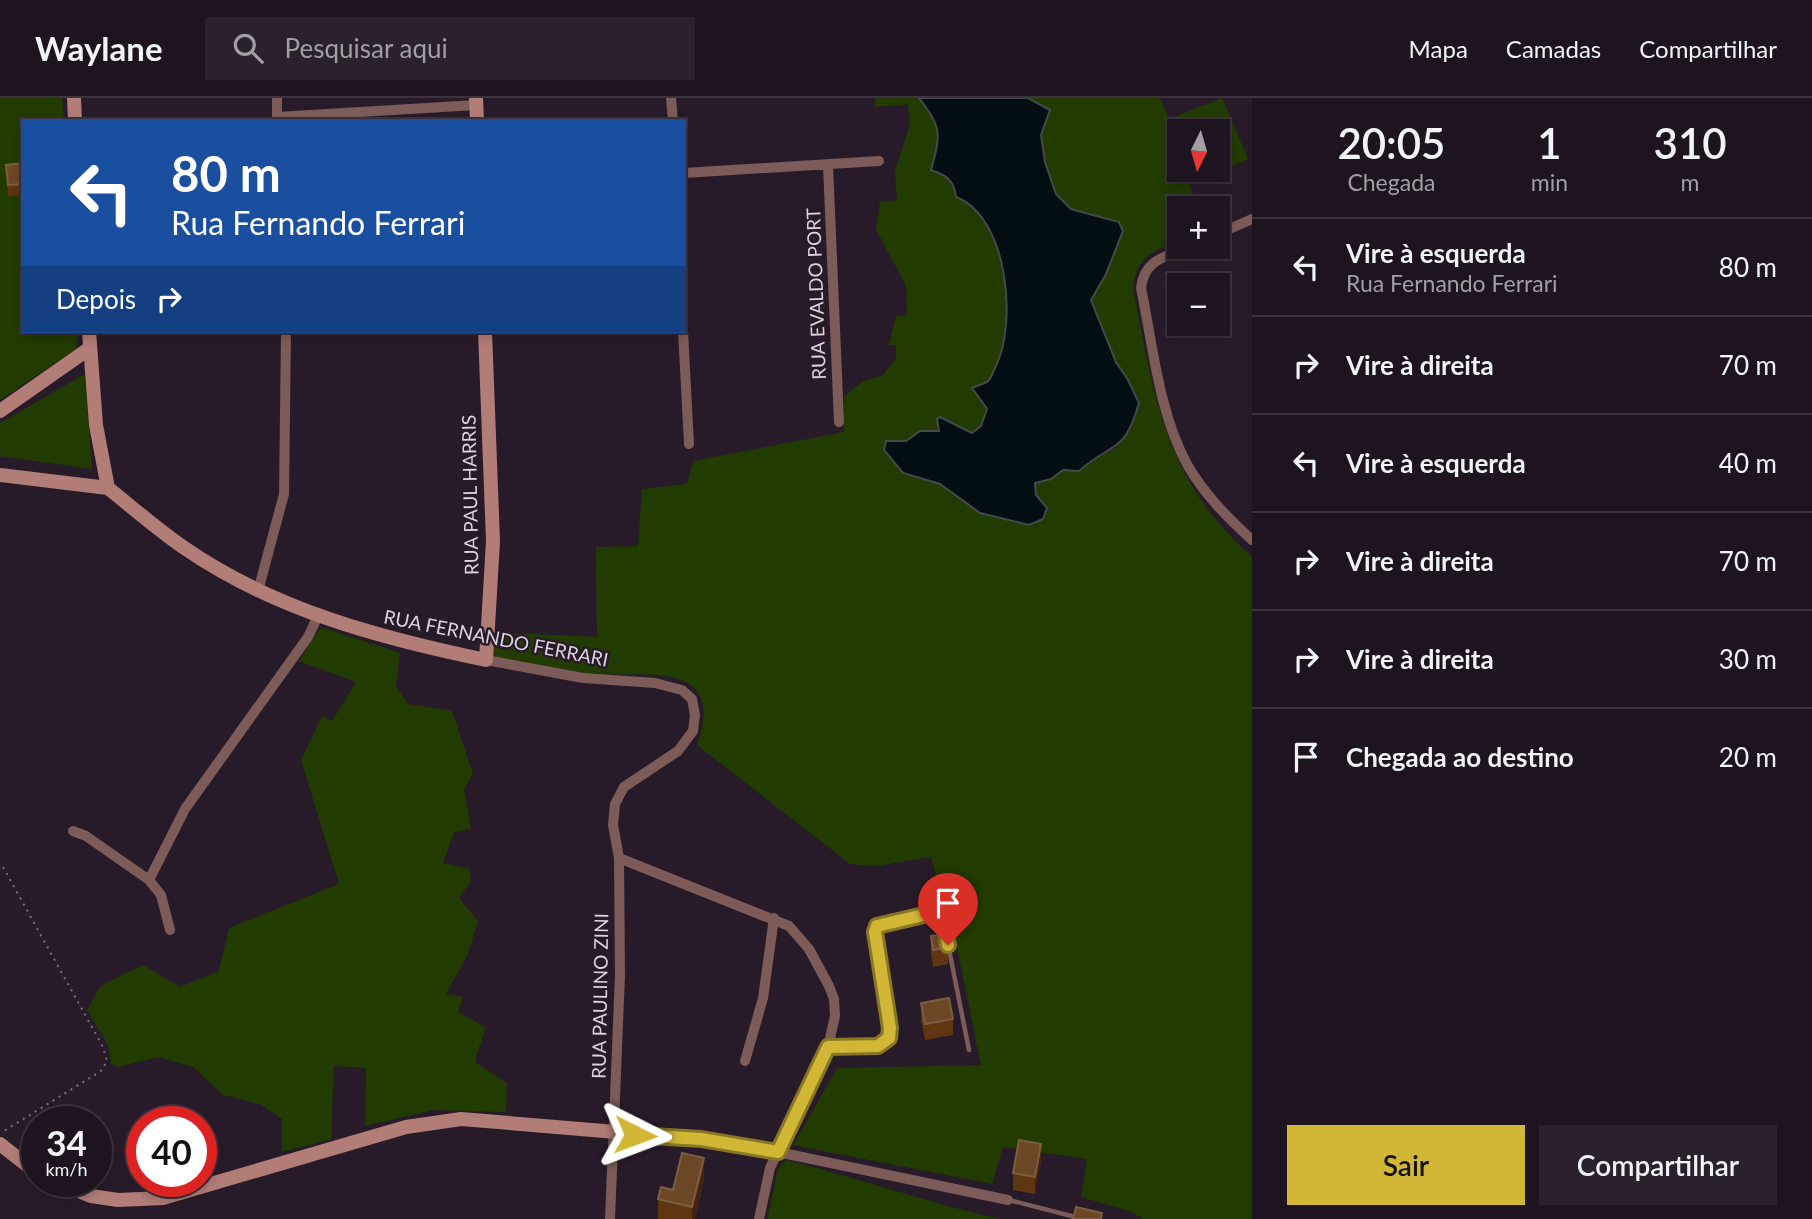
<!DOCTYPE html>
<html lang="pt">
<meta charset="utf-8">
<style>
:root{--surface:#1e141f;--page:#2b212c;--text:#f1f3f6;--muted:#a19ea4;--line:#3c333d;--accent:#d2b736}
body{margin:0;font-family:Lato,sans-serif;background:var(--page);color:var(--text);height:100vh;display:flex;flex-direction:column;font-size:26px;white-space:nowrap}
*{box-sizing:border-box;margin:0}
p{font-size:23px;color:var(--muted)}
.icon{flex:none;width:38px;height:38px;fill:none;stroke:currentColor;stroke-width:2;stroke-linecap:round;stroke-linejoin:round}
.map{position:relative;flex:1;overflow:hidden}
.side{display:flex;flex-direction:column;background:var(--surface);width:560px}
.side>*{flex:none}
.banner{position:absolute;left:21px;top:21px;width:665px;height:214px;border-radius:0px;box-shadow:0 4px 10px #0003,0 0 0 2px var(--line);background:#1a4fa0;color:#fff;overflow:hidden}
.needle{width:46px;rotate:185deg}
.tools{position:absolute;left:1167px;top:21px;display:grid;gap:14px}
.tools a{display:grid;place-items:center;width:63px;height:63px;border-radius:0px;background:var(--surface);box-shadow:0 4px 10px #0003,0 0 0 2px var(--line);font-size:35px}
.speed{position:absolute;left:21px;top:1008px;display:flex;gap:14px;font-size:35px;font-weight:700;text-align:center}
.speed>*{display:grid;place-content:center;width:91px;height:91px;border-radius:50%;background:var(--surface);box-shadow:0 4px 10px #0003,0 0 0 2px var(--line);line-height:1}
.speed small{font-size:18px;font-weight:400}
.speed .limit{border:10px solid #d22;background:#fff;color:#111}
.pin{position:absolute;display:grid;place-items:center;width:60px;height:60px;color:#fff;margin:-72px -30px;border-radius:50% 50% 50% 0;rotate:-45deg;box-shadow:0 0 7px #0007}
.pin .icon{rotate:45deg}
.me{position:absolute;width:77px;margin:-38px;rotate:93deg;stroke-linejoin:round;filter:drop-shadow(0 0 5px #0008)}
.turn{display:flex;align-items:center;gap:24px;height:147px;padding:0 35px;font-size:32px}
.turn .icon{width:91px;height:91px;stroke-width:2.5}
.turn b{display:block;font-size:49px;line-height:60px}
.then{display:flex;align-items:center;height:66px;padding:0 35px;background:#0003;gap:14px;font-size:26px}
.eta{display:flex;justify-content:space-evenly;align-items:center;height:119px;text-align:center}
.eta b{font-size:42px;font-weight:600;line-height:49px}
.cta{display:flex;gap:14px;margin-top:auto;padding:14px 35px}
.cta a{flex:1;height:80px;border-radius:0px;background:var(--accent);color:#111;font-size:28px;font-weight:600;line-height:80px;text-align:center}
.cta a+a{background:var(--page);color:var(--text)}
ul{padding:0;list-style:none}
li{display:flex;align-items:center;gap:21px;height:98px;padding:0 35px;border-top:2px solid var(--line)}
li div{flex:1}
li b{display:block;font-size:26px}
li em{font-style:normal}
header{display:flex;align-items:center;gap:42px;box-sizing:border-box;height:98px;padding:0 35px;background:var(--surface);border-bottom:2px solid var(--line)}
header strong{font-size:33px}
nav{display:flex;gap:38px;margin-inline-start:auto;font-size:24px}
.search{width:490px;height:63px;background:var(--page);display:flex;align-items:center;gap:18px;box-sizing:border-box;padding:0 24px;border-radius:0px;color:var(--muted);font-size:26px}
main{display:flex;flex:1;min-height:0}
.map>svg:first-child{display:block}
</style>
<header>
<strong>Waylane</strong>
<div class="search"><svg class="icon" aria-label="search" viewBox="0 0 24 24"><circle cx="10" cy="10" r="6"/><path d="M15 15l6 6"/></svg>Pesquisar aqui</div>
<nav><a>Mapa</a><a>Camadas</a><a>Compartilhar</a></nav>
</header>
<main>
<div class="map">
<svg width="1252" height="1121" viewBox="0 0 1252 1121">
<rect width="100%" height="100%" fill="#281b29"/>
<!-- green -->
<path fill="#213b00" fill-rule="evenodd" d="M 0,0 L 62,0 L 64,23 L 23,23 L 23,233 L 78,233 L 76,251 L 0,302 Z
M 875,0 L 919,0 C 941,30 941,36 931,71 C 964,84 998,139 1005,174 C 1010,200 1010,266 987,283 C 983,286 976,288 972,290 L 987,311 L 981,328 L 972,335 L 940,319 L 939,333 L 920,333 L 906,343 L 886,343 L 903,375 L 940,386 L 980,415 L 1036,397 L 1035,386 C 1044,379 1053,379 1063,372 L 1080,373 L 1091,363 L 1116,350 L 1128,282 L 1116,264 L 1091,202 L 1106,176 L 1119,124 L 1071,111 L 1056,96 L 1045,64 L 1041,37 L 1050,12 L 1028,0 L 1160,0 L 1169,21 L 1222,0 L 1248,61 L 1189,87 L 1199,110 L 1180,110 L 1179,142 C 1152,155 1138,156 1133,190 C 1155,300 1163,379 1252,459 L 1252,1121 L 1143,1121 L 1132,1114 L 1081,1099 L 1087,1061 L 1003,1049 L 992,1086 L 793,1047 L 837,970 L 981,967 L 955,840 L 931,759 L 876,768 L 850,766 L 697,647 C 729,555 635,582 582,575 C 552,571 522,564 492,559 L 494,534 L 597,539 L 596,449 L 638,448 L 642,391 L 687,386 L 693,363 L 844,334 L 844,299 L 863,283 L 882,278 L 896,261 L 896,247 L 889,247 L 896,218 L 907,217 L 906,188 L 876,131 L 880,104 L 897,102 L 895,73 L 910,26 L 908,6 L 875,9 ZM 1180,33 L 1218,33 L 1218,72 L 1180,72 Z
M 85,276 L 92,371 L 0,358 L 0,325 Z
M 321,529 L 400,555 L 396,588 L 408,606 L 452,613 L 473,676 L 464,691 L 471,731 L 454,734 L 443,765 L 469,771 L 471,783 L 459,800 L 478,823 L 468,856 L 446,896 L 463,899 L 458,914 L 485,929 C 484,943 475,952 476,965 L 507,985 L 506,1014 L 433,1012 L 365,1028 L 366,970 L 334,968 L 331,1041 L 282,1054 L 282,1021 L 260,1006 L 223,997 L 193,969 L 158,959 L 118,969 L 111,965 L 108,947 L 87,912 L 100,888 L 143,867 L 180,889 L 219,873 L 229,830 L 339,786 L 301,662 L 322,618 L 332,623 L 356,584 L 299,563 Z
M 786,1062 C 857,1080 927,1104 999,1121 L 767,1121 L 778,1071 Z"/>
<!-- water -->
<path fill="#030e12" stroke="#44494f" stroke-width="2" d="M 919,0 L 1028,0 L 1050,12 L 1041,37 L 1045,64 L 1056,96 L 1071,111 L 1119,124 L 1123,133 L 1106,176 L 1091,202 L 1116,264 L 1128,282 L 1139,305 C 1124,357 1113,343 1079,373 L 1063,372 L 1051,381 L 1035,385 L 1036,397 L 1047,410 L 1043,421 L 1029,427 L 980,415 L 940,386 L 903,375 L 884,352 L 886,343 L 906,343 L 920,333 L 939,333 L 937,321 L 940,319 L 972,335 L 981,328 L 987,311 L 972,290 C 976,288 983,286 987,284 C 991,281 993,274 995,270 C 1018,226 1008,119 956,99 C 954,82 946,77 931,72 C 941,36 942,30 919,0 Z"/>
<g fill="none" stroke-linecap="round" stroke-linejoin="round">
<!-- path -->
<path stroke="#7c707d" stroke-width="2" stroke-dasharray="2 5" stroke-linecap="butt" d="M 3,769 L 103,949 L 107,963 L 101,973 L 4,1033"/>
<!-- lane -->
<path stroke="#7d5b58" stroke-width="4.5" d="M 829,949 L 878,948 L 889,940 L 890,930 L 875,834 L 883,824 L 932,815 L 943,821 L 969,952
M 1009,1102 L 1083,1121"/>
<!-- street -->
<path stroke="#7d5b58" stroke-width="10" d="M 277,0 L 277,23
M 671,0 L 673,23
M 277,19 L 476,7
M 828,67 L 839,324
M 684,75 L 879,63
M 1218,136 L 1252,121
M 1188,149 C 1165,159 1144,162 1141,190 C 1153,248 1159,316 1188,368 C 1205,397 1228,420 1252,442
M 683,233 L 689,346
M 258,493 L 284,396 L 286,233
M 486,562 L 583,580 L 655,585 L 682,592 L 692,601 L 695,617 L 693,633 L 678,653 L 624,689 L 615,706 L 613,727 L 619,760 L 620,877 L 610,1121
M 73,733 L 86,738 L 149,782 L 185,711 L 308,539 L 318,518
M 619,760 L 789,828 L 809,851 L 829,888 L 834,901 L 835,918 L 828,949 L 770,1070 L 759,1121
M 149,782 L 161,797 L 170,832
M 745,963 L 763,900 L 774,820
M 778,1054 L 1008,1102"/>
<!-- secondary -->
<path stroke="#b27c77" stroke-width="14" d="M 74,0 L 75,23
M 476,0 L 477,23
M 89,233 L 96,327 L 108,390 C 133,410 157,431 183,449 C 274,512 380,540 486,562 L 493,443 L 485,233
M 0,313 L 90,250
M 0,377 L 108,390
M 0,1046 L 37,1075
M 53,1083 L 91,1098 L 118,1102 L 163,1100 L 406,1029 L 461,1021 L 700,1041 L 778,1054"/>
</g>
<!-- wall -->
<path fill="#5e360f" d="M 23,65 L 23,97 L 8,98 L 6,67 Z
M 931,838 L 948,849 L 948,866 L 933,869 L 931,855 Z
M 921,905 L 953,921 L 953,937 L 925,942 L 921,922 Z
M 1041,1063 L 1035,1096 L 1013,1092 L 1013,1075 Z
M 704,1082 L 695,1121 L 658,1121 L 658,1101 Z"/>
<!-- shaded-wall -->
<path fill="#422410" d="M 1041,1046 L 1041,1063 L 1035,1096 L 1035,1079 Z
M 704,1060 L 704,1082 L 695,1121 L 692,1121 L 692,1109 Z"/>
<!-- building -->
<path fill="#6b4726" stroke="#7d5d42" stroke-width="2" d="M 23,65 L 23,86 L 8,87 L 6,67 Z
M 945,836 L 948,849 L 933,852 L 931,838 Z
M 949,900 L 953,921 L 925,926 L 921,905 Z
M 1019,1042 L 1041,1046 L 1035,1079 L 1013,1075 Z
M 682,1055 L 704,1060 L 692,1109 L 658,1101 L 661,1089 L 673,1092 Z
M 1076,1109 L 1102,1115 L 1101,1121 L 1073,1121 Z"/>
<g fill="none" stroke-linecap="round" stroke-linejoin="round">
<!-- route casing -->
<g stroke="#887723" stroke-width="18">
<path id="route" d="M 635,1037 L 701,1041 L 778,1054 L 828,949 L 878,948 L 889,940 L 890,930 L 875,834 L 877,828 L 932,815 L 943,821 L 948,847"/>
</g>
<!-- route -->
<use href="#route" stroke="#d2b736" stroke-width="12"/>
</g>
<g text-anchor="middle" stroke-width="5" stroke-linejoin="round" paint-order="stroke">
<!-- street labels -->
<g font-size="19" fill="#dcd3dd" stroke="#281b29">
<text transform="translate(816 196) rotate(-92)" y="7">RUA EVALDO PORT</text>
<text transform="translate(470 397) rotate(-91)" y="7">RUA PAUL HARRIS</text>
<text transform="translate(496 540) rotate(11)" y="7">RUA FERNANDO FERRARI</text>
<text transform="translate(600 898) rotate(-89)" y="7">RUA PAULINO ZINI</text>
</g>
</g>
</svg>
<div class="tools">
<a><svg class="needle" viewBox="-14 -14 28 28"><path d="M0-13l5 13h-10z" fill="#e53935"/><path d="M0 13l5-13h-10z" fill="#a19ea4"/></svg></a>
<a>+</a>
<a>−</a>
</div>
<div class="speed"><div>34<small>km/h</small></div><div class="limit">40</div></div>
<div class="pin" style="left:948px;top:847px;background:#d93025"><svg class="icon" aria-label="arrive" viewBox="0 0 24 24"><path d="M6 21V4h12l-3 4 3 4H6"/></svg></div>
<svg class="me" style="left:635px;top:1037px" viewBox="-20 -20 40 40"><path d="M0-17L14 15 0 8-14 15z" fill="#d2b736" stroke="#fff" stroke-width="4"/></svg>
<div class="banner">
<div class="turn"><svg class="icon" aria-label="left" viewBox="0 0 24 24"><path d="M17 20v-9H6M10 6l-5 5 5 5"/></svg><div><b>80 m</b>Rua Fernando Ferrari</div></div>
<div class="then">Depois<svg class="icon" aria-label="right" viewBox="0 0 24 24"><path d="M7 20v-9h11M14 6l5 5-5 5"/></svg></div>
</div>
</div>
<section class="side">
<div class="eta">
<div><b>20:05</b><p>Chegada</p></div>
<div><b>1</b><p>min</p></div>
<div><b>310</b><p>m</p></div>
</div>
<ul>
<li><svg class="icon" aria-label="left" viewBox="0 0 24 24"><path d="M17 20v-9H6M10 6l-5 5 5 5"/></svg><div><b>Vire à esquerda</b><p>Rua Fernando Ferrari</p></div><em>80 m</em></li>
<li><svg class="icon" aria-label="right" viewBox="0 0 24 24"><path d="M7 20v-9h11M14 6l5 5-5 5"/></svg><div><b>Vire à direita</b></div><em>70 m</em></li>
<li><svg class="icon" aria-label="left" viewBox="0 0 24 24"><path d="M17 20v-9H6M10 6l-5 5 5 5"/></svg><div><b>Vire à esquerda</b></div><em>40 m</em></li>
<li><svg class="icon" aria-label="right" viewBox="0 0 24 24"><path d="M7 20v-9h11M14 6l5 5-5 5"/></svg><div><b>Vire à direita</b></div><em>70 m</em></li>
<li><svg class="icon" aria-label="right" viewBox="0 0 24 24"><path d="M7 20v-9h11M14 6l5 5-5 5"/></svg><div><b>Vire à direita</b></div><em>30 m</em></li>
<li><svg class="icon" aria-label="arrive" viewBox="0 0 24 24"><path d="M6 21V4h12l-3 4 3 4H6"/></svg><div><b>Chegada ao destino</b></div><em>20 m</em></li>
</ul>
<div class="cta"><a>Sair</a><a>Compartilhar</a></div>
</section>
</main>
